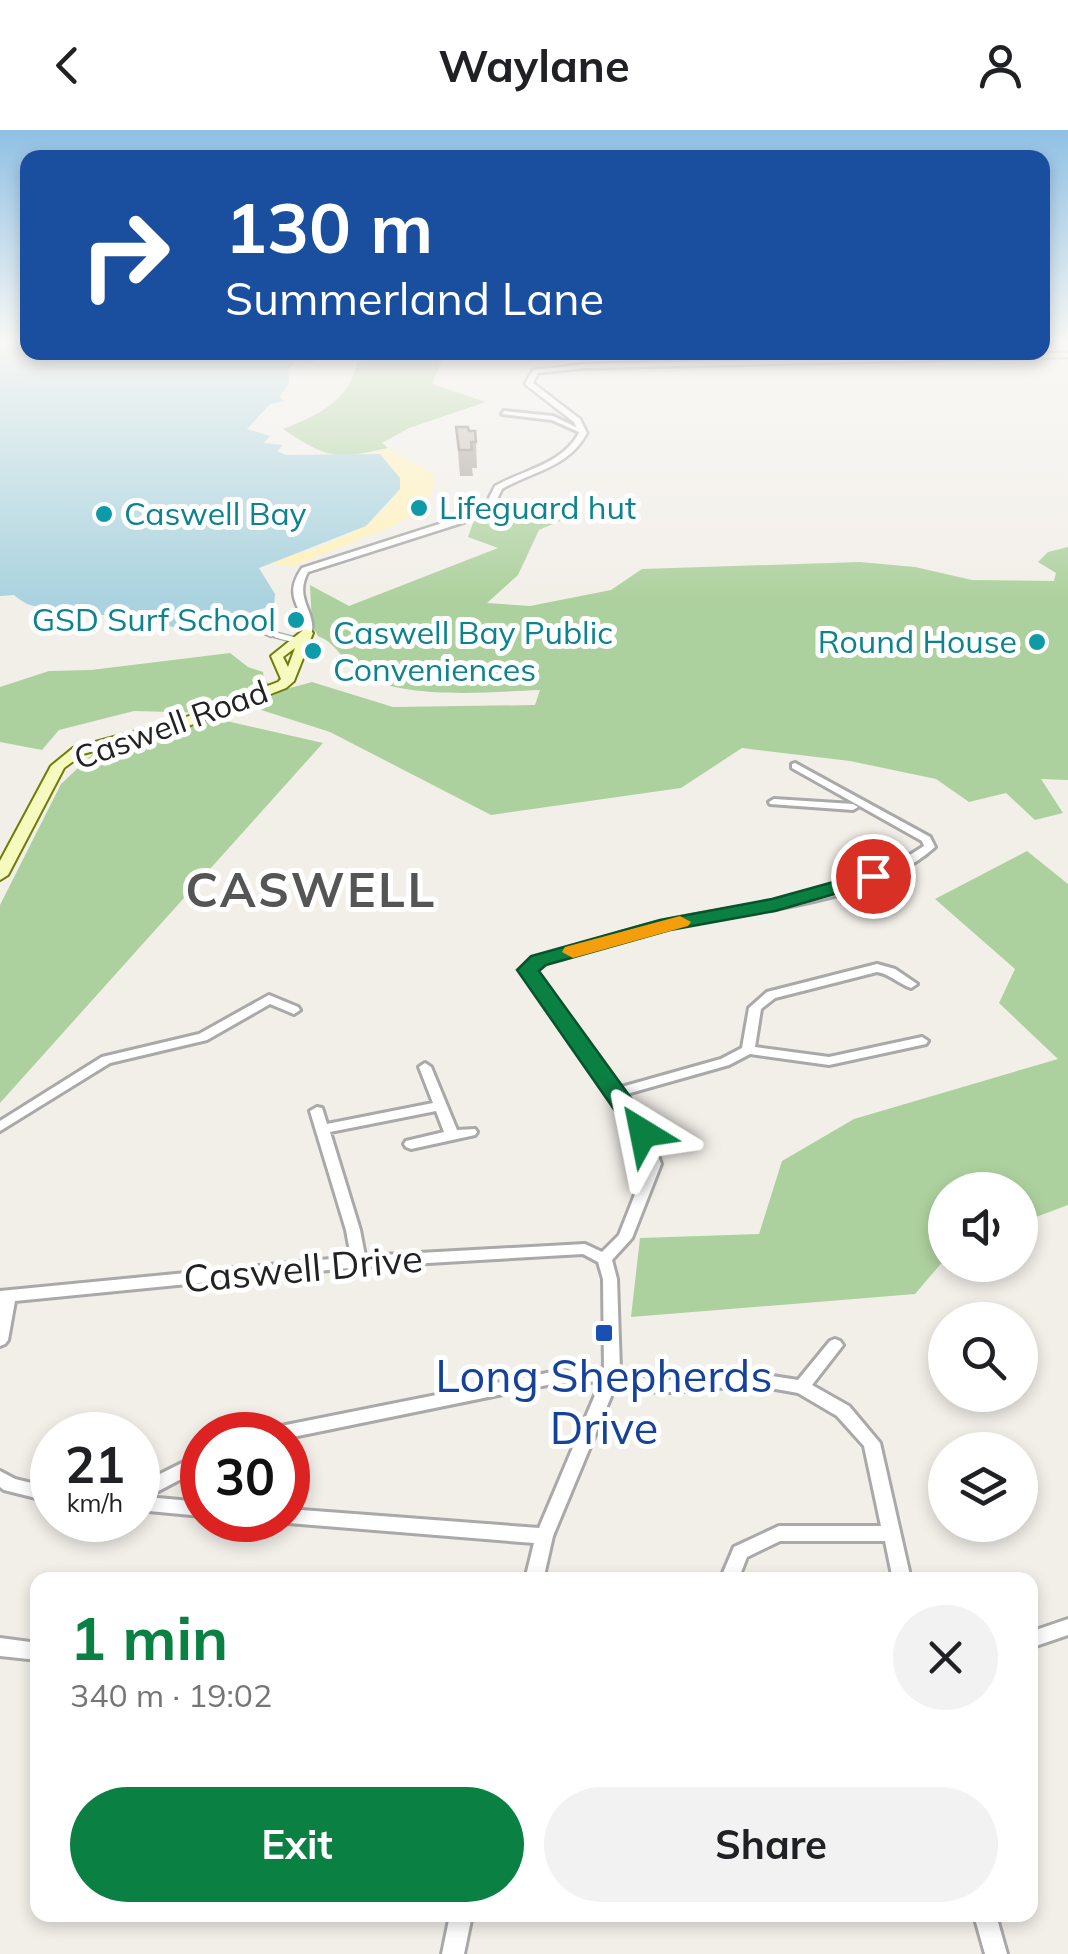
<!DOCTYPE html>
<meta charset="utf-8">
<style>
:root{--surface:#fff;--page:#f2f2f2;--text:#202124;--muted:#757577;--accent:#0b8043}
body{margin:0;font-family:Mulish,sans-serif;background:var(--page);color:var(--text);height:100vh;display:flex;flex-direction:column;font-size:38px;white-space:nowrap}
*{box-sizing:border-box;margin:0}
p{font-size:32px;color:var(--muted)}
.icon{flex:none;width:55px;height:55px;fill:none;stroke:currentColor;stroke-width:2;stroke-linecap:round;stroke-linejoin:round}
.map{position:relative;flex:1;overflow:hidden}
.drawer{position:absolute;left:30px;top:1442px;width:1008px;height:350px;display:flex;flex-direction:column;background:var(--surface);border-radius:20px;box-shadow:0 5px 15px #0003}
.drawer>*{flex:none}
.top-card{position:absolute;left:20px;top:20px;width:1030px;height:210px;border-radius:20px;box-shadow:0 5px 15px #0003;background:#1a4fa0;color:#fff;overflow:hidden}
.fabs{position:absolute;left:928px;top:1042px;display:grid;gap:20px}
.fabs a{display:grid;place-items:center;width:110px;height:110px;border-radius:50%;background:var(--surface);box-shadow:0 5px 15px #0003;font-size:50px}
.speed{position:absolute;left:30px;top:1282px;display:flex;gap:20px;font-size:50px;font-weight:700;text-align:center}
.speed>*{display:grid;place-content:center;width:130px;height:130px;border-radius:50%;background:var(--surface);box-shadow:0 5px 15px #0003;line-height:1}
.speed small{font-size:25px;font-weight:400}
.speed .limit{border:15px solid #d22;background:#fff;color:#111}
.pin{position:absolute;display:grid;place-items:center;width:85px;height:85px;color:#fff;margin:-42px;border:5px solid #fff;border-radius:50%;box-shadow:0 2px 10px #0007}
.me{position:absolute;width:110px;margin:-55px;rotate:325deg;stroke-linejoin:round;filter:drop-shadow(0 0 8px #0008)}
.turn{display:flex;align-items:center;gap:35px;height:210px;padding:0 40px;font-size:45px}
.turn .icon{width:130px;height:130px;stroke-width:2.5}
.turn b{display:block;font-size:70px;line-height:85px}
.round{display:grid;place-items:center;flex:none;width:105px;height:105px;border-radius:52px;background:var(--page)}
.head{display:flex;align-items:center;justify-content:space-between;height:170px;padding:0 40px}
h1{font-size:60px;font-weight:700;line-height:75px;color:var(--accent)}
.primary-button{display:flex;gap:20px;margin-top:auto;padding:20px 40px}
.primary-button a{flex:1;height:115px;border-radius:60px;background:var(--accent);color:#fff;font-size:40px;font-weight:700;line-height:115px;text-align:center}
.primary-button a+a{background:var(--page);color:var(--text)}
header{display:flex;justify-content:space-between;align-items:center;height:130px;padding:0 40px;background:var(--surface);font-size:45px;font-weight:700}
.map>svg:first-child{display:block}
</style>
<header><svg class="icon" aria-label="back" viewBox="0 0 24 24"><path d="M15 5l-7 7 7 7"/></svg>Waylane<svg class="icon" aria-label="person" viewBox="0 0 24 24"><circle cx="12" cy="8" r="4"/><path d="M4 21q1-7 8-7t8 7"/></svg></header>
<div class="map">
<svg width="1068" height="1824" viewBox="0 0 1068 1824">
<rect width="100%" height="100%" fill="#f2efe9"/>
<!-- forest -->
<path fill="#add19e" d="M 406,223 L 445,223 L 432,254 L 486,272 L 409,298 L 382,313 L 388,318 C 335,330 328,329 283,299 C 318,285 349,272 357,232 Z
M 497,370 L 555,372 L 572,386 L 539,400 L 518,445 L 487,473 L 530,476 L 611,460 L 642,439 L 860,432 L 915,437 L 972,450 L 1054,451 L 1056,443 L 1038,432 L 1048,422 L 1068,417 L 1068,650 L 1041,649 L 1063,683 L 1035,690 L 1006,663 L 969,672 L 936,649 L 850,631 L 742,618 L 681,658 L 491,685 L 330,602 L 255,578 L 222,590 L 323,613 L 0,973 L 0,775 L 61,654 L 96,621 L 202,594 L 207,583 L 134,581 L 59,600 L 42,620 L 0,612 L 0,557 L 49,541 L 91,540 L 230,523 L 248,537 L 263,542 L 264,550 L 279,561 L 312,552 L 393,577 L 535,575 L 540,560 C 489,562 410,570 363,546 C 344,536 339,514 318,506 L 312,495 L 310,455 L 349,476 L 498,418 L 468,407 L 474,390 L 495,380 Z
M 1027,721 L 1068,754 L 1068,1075 L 1020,1093 L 1020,1060 L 945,1060 L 945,1129 L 915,1164 L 631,1187 L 640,1108 L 759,1104 L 782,1031 L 854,989 L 1058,929 L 999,873 L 1015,839 L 935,769 Z"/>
<!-- sand -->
<path fill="#fff1ba" d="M 388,318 L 433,344 L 434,356 L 423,380 L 393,396 L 293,436 L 266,433 C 309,421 360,407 391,373 L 380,324 L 372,322 Z"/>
<!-- water -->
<path fill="#aad3df" d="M 0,213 L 27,213 L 28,222 L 322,223 L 310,234 L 297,231 L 288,239 L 289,254 L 279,267 L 285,271 L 270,274 L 247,299 L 270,306 L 264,313 L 283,315 L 277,321 L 286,325 L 380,324 L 400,348 L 400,359 L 366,396 L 259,438 L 275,464 L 274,475 L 223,491 L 173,497 L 127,485 L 76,485 L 68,483 L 68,479 C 48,478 30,480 14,465 L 0,466 Z"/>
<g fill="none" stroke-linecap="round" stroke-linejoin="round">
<!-- pedestrian casing -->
<g stroke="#a9a9a9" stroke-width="8">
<path id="pedestrian" d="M 258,498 L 271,504
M 276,505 L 295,510"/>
</g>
<!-- minor casing -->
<g stroke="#a9a9a9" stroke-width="6">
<path id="minor" d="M 504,281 L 553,286 L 584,301 L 579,302 L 552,290 L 502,284 Z
M 795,633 L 930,707 L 935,717 C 873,773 754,780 675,796 C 630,805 586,822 542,833 L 533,841 L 618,958 L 721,929 L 742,918 L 749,878 L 767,862 L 877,834 L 895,839 L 917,854 L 911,858 C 899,854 890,844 877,842 L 775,868 L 761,879 L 755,917 L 829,927 L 922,907 L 928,911 L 926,914 L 829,935 L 750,924 L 729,935 L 623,965 L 650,1003 L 661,1034 L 632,1108 L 612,1130 L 617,1149 L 620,1240 L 646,1249 L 671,1250 L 753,1243 L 798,1250 L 830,1211 L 835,1209 L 840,1211 L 843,1215 L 840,1219 L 812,1255 L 849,1276 L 880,1313 L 911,1450 L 893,1450 L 885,1411 L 780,1411 L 747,1427 L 738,1450 L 720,1450 L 734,1417 L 779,1396 L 881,1396 L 864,1316 L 837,1286 L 798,1263 L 753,1255 L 671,1262 L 646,1261 L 617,1252 L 553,1406 L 543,1450 L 525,1450 L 534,1413 L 288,1393 L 282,1391 L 288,1390 L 288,1379 L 539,1398 L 601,1251 L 552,1254 L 288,1308 L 288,1305 L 263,1305 L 265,1300 L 271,1298 L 552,1242 L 604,1238 L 603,1149 L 598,1132 L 583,1124 L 359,1137 L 15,1171 L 8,1210 L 5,1214 L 0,1216 L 0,1161 L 351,1127 L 346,1100 L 310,981 L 317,977 L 322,978 L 327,994 L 433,973 L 419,937 L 425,933 L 431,937 L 457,1000 L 475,999 L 477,1002 L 475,1005 L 411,1019 L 406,1017 L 404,1014 L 406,1011 L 444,1002 L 436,981 L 330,1002 L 360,1100 L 365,1126 L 585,1114 L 602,1122 L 619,1105 L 647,1034 L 637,1004 L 521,840 L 534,829 C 581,816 627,799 675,789 C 761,772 850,766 924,716 L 922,711 L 792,638 L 792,634 Z
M 774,669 L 853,674 L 858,677 L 853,680 L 770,674 L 769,672 Z
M 269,865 L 298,877 L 300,880 L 294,884 L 270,874 L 207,910 L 110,933 L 0,1001 L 0,991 L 102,927 L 199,904 Z
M 202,1323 L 202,1338 L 147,1367 L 202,1372 L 202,1386 L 138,1380 L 138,1355 Z
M 0,1341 L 15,1349 L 52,1358 L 52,1372 L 4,1360 L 0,1357 Z
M 1068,1489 L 1068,1505 L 1030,1518 L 1030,1502 Z
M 0,1508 L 38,1513 L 38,1530 L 0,1526 Z
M 450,1785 L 472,1785 L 464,1824 L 442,1824 Z
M 974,1785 L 996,1785 L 1007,1824 L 985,1824 Z"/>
</g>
<!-- tertiary casing -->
<g stroke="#a9a9a9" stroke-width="5">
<path id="tertiary" d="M 1068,223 L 1068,227 L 587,238 L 538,243 L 533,253 L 580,289 L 587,303 C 568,338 533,341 502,359 L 490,384 L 308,442 C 293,470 318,482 311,505 L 302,503 C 307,477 280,470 302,438 L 483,380 L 495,356 C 525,339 561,335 579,303 L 574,292 L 525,254 L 533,240 L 587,234 Z"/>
</g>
<!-- secondary casing -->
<g stroke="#707d05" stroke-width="4">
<path id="secondary" d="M 307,499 L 313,503 L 294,551 L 286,558 L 191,595 L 83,624 L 64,638 L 8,745 L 0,750 L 0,731 L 51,636 L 73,618 L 181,589 L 278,552 L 281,549 L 271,526 L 302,501 ZM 295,518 L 288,537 L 283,527 Z"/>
</g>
<!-- pedestrian -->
<use href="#pedestrian" stroke="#fff" stroke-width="5"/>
<!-- minor -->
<use href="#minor" fill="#fff" fill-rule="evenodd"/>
<!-- tertiary -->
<use href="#tertiary" fill="#fff" fill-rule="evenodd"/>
<!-- secondary -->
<use href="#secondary" fill="#f7fabf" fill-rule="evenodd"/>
</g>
<!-- wall -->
<path fill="#aba49e" d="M 456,297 L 476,312 L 477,338 L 472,338 L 473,346 L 460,346 Z"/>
<!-- building -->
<path fill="#c7bfb8" stroke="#8b8681" stroke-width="2.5" d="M 456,297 L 468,297 L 469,301 L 475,301 L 476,312 L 471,312 L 472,320 L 459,320 Z"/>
<!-- sky -->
<linearGradient id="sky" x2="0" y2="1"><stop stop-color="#8fc0e4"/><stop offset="0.45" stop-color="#f9f8f5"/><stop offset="1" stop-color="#f9f8f5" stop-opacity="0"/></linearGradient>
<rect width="1068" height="469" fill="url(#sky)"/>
<!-- route -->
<path fill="#0b8043" stroke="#07532c" stroke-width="2.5" d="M 873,741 L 880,742 L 880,751 L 775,781 L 670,800 L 546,835 L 539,841 L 652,997 L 655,1003 L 652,1008 L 634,1008 L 517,840 L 531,826 L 660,790 L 772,769 Z"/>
<!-- slow -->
<path fill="#f59e0b" d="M 680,786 L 691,792 L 688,796 L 573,828 L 562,822 L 565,817 Z"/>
<!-- markers -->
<g fill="#0f9aa8" stroke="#fff" stroke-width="4">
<circle cx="419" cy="378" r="10"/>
<circle cx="104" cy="384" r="10"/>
<circle cx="296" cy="490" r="10"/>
<circle cx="1037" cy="512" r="10"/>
<circle cx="313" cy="521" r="10"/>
</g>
<rect fill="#1a4fb4" stroke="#fff" stroke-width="4" x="594" y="1193" width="20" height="20" rx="5"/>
<g text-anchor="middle" stroke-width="10" stroke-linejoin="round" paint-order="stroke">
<!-- far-culture labels -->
<g font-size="32" fill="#0d838f" stroke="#fff" text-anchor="start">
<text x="439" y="389">Lifeguard hut</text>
<text x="124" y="395">Caswell Bay</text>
<text x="276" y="501" text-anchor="end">GSD Surf School</text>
<text x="333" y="514">Caswell Bay Public<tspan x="333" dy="37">Conveniences</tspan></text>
<text x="1017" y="523" text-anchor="end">Round House</text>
</g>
<!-- far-street labels -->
<g font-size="32" fill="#222" stroke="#fff">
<text transform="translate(171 595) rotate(-20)" y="11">Caswell Road</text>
</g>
<!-- street labels -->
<g font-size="38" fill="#222" stroke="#fff">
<text transform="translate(303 1139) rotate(-5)" y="13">Caswell Drive</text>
</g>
<!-- near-transit labels -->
<g font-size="45" fill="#164399" stroke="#fff">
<text x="604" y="1262">Long Shepherds<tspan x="604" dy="52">Drive</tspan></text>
</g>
<!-- district labels -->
<g font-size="48" font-weight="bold" letter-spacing="2.5" fill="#555" stroke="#fff">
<text x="311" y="777">CASWELL</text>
</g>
</g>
</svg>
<div class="fabs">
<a><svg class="icon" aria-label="sound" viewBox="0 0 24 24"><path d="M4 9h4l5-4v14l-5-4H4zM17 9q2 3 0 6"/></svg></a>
<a><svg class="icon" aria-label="search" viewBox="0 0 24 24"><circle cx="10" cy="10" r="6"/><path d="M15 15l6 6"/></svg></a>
<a><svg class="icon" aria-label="layers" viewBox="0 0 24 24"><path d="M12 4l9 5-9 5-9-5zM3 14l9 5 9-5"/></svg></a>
</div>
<div class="speed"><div>21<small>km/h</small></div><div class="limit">30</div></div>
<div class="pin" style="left:873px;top:746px;background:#d93025"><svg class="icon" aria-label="arrive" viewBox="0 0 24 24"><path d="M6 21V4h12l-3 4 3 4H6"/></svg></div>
<svg class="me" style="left:643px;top:1003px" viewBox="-20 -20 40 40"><path d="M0-17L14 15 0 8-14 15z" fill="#0b8043" stroke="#fff" stroke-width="4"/></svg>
<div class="top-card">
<div class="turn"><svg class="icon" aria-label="right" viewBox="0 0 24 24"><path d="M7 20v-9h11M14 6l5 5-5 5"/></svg><div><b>130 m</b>Summerland Lane</div></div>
</div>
<section class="drawer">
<div class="head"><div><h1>1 min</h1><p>340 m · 19:02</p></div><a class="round"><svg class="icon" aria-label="close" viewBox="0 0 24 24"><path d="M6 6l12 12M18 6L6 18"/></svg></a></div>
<div class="primary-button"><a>Exit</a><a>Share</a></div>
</section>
</div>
